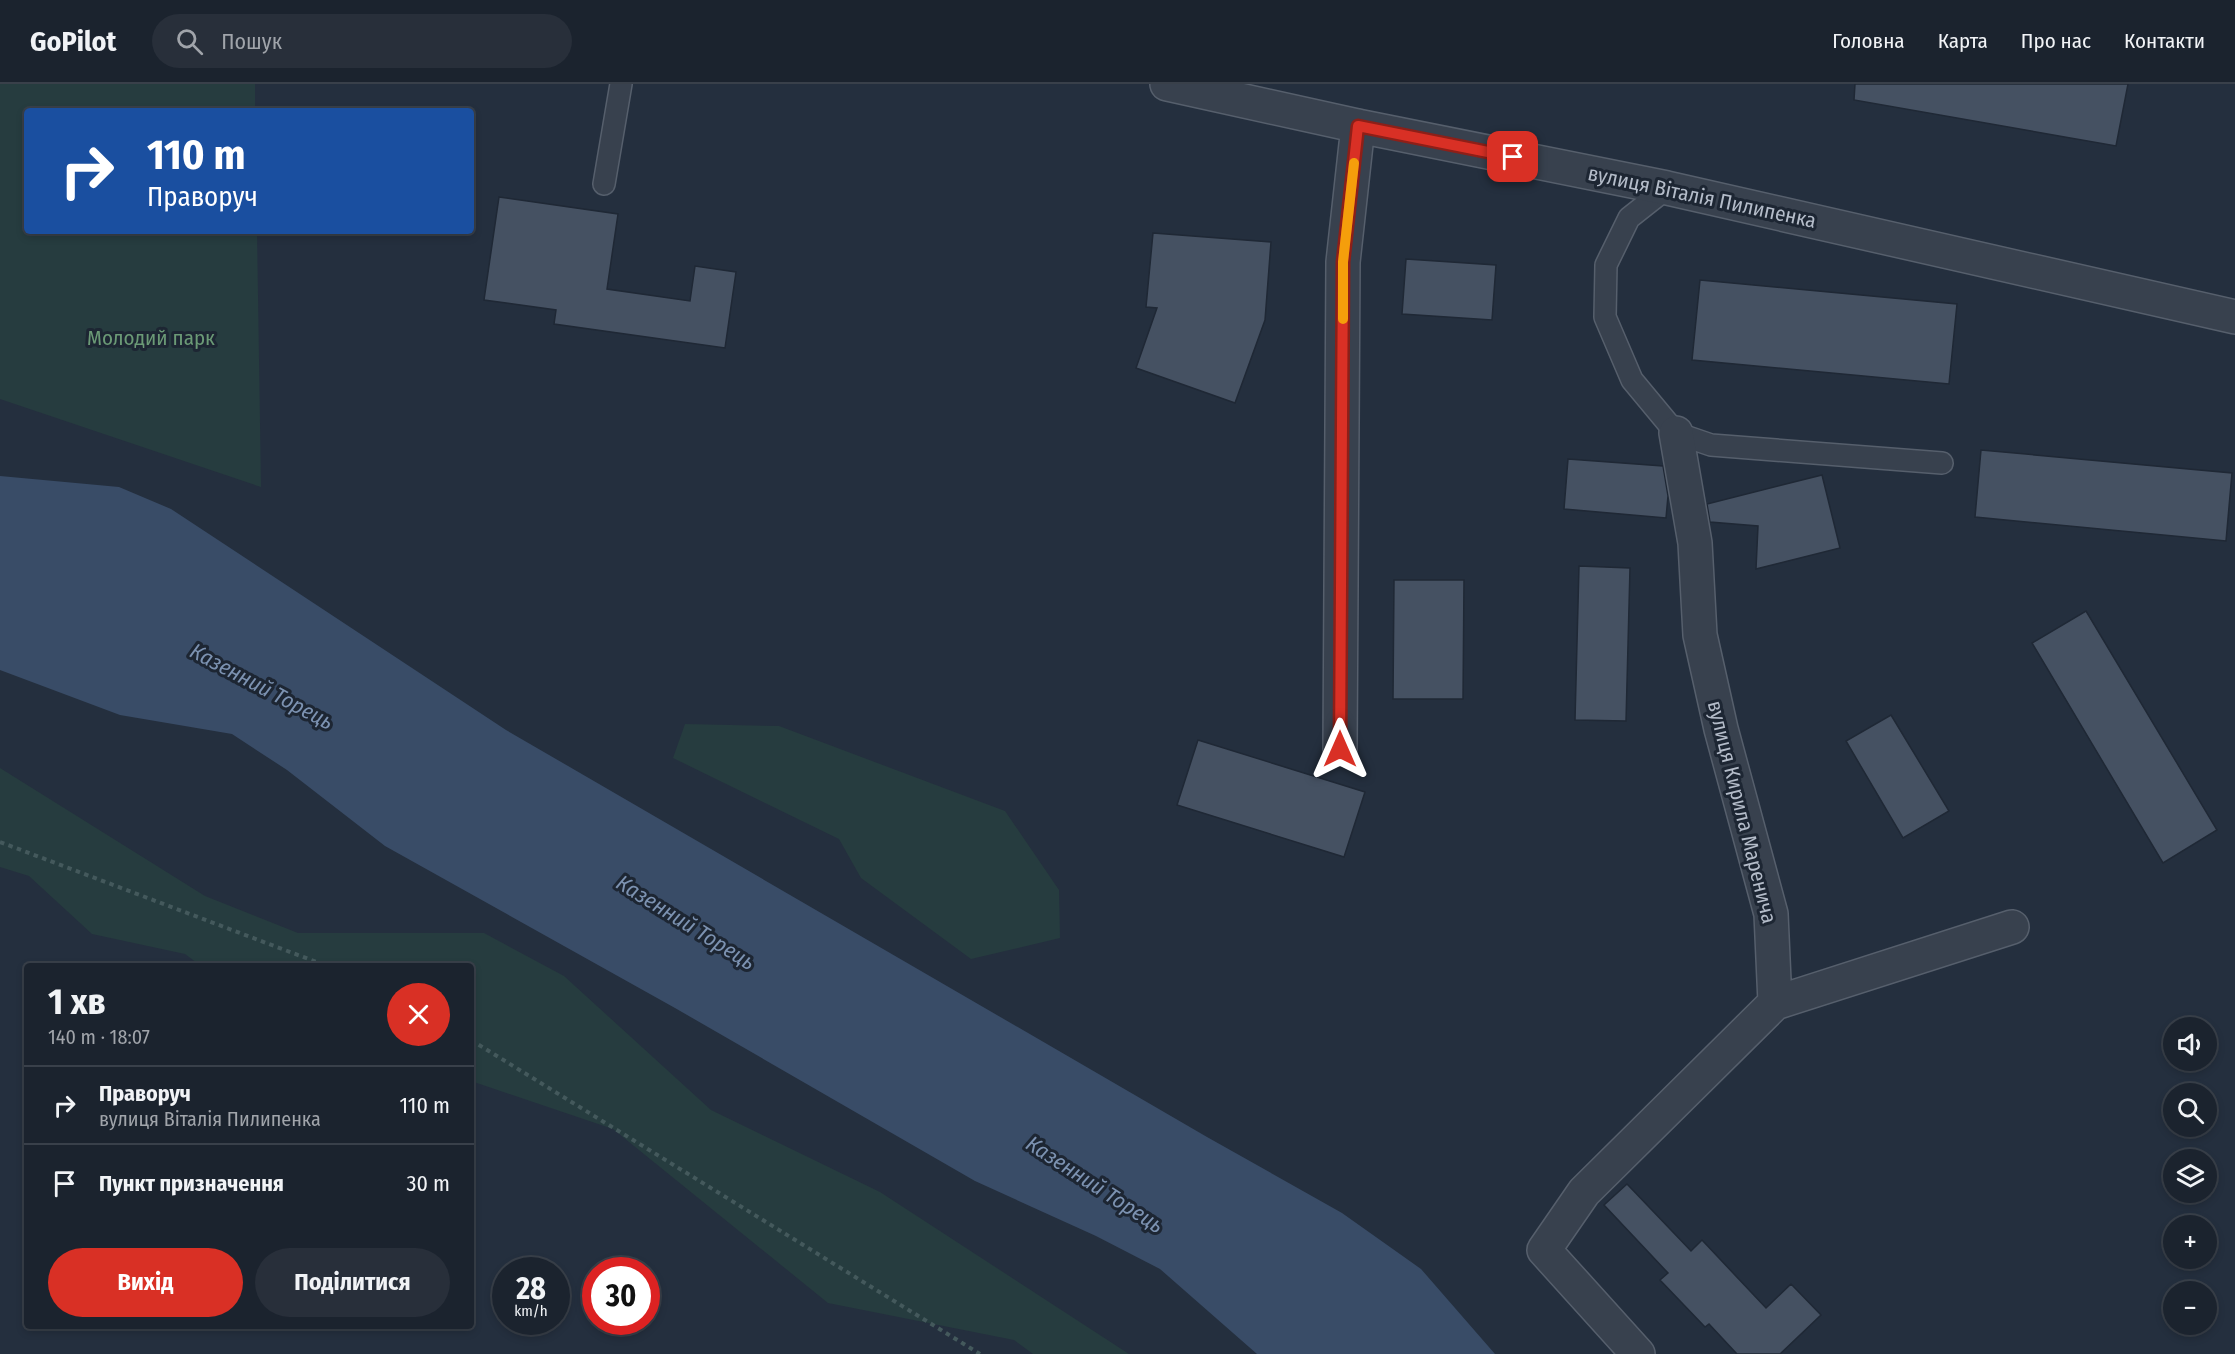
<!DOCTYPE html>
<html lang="uk">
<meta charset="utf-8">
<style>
:root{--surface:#1b232e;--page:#282f3a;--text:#f1f3f6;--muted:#a0a4aa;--line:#39404a;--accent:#d93025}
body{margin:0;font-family:"Fira Sans Condensed",sans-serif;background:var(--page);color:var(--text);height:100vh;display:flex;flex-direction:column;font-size:22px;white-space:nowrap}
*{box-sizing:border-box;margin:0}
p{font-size:20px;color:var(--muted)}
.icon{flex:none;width:33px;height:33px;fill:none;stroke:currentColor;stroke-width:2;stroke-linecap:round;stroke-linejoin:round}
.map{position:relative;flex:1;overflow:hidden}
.sheet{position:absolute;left:24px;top:879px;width:450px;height:366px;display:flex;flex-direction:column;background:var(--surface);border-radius:6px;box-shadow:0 3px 9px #0003,0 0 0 2px var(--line)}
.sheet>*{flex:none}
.hud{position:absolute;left:24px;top:24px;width:450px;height:126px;border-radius:6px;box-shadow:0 3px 9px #0003,0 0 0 2px var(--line);background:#1a4fa0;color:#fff;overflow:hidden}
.buttons{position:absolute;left:2163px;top:933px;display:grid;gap:12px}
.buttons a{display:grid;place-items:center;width:54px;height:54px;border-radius:50%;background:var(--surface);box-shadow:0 3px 9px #0003,0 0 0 2px var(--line);font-size:30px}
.speed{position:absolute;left:492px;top:1173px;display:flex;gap:12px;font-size:30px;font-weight:700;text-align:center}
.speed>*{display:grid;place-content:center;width:78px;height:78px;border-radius:50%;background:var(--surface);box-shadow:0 3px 9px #0003,0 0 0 2px var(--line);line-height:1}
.speed small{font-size:15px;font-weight:400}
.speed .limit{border:9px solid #d22;background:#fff;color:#111}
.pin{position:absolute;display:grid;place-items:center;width:51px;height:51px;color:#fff;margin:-26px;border-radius:12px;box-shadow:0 3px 9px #0006}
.me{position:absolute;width:66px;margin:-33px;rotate:0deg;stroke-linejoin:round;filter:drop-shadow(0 0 4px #0008)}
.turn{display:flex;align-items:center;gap:21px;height:126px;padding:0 24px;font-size:27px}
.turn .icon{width:78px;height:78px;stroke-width:2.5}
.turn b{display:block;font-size:42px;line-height:51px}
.round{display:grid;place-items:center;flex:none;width:63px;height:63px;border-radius:32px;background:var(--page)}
.head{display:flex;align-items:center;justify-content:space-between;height:102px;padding:0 24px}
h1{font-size:36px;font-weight:700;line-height:45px}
.primary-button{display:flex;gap:12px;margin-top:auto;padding:12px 24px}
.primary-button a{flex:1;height:69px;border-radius:36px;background:var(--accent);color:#fff;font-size:24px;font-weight:700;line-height:69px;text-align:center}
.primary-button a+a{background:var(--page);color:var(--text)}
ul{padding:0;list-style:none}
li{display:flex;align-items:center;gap:18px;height:78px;padding:0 24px;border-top:2px solid var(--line)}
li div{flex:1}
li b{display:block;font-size:22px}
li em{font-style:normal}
header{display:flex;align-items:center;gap:36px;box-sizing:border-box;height:84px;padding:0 30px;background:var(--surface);border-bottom:2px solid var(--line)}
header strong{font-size:28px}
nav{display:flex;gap:33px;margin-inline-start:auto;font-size:21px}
.search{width:420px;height:54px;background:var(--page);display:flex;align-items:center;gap:15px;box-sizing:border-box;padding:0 21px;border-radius:33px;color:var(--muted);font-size:22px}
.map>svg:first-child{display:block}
</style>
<header>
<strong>GoPilot</strong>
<div class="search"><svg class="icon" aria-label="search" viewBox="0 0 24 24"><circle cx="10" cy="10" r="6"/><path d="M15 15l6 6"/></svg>Пошук</div>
<nav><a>Головна</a><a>Карта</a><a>Про нас</a><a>Контакти</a></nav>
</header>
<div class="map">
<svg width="2235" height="1270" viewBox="0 0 2235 1270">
<rect width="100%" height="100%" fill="#242f3e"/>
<!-- green -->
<path fill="#263c3f" d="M 0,0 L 255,0 L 255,27 L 27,27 L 27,147 L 257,147 L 261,403 L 0,315 Z
M 685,640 L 779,642 L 1005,727 L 1059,806 L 1060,854 L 971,875 L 861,794 L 839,755 L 673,674 Z
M 0,684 L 205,812 L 298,849 L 484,849 L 564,892 L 711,1026 L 880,1108 L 1129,1270 L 1033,1270 L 1014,1256 L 828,1219 L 613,1045 L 471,997 L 471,882 L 201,882 L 185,870 L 92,850 L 29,792 L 0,783 Z"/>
<!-- water -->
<path fill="#394c67" d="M 0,392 L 119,403 L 171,425 L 506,646 L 1207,1053 L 1342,1129 L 1421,1185 L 1495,1270 L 1257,1270 L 1160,1185 L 1096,1152 L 975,1097 L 675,924 L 385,762 L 287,686 L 232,650 L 120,631 L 0,586 Z"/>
<!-- building -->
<path fill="#455162" stroke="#1f2835" stroke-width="1.5" d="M 1855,0 L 2128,0 L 2116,62 L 1854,16 Z
M 499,113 L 618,130 L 607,205 L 690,217 L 695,182 L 736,188 L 725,264 L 554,240 L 556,226 L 484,216 Z
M 1153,149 L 1271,158 L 1265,236 L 1235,319 L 1136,284 L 1157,224 L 1146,223 Z
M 1406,175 L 1496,181 L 1492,236 L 1402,230 Z
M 1700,196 L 1957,220 L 1949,300 L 1692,276 Z
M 1981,366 L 2232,389 L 2226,457 L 1975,433 Z
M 1568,375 L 1663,382 L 1668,412 L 1666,434 L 1564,425 Z
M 1822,391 L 1840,464 L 1756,485 L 1758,442 L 1710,438 L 1707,420 Z
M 1579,482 L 1630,484 L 1626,637 L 1575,636 Z
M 1394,496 L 1464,496 L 1463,615 L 1393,615 Z
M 2086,527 L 2217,746 L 2163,779 L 2032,559 Z
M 1891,631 L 1949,727 L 1903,754 L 1846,657 Z
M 1198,656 L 1365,708 L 1344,773 L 1177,721 Z
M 1627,1100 L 1691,1167 L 1702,1156 L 1766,1224 L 1791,1200 L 1821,1231 L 1780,1270 L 1737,1270 L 1709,1240 L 1705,1243 L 1660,1196 L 1668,1189 L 1604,1121 Z"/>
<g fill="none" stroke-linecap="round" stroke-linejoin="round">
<!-- lane casing -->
<g stroke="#565f6c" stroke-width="24">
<path id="lane" d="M 604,100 L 621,0
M 1667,104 L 1629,134 L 1606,181 L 1605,233 L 1632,296 L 1676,349 L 1711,361 L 1942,379"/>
</g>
<!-- street casing -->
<g stroke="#565f6c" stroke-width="36">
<path id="street" d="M 1167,0 L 1358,42 L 1667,104 L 2235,233
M 1340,665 L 1343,178 L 1358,42
M 1775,919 L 2012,843
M 1638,1270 L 1544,1166 L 1584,1108 L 1775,919 L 1771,830 L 1721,645 L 1700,551 L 1695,459 L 1676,349"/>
</g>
<!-- path -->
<path stroke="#44595c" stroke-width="4" stroke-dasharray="4.5 4.5" stroke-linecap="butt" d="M 0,758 L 327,882
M 471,956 L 980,1270"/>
<!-- lane -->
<use href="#lane" stroke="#38414e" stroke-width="21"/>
<!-- street -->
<use href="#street" stroke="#38414e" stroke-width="33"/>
</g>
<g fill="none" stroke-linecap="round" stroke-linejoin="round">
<!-- route casing -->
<g stroke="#8d1f18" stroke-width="15">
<path id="route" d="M 1340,665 L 1343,178 L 1358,42 L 1513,73"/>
</g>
<!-- route -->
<use href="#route" stroke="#d93025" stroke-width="10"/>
<!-- slow -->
<path stroke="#f59e0b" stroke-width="10" d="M 1343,235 L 1343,178 L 1354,79"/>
</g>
<g text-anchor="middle" stroke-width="6" stroke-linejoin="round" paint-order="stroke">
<!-- street labels -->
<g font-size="21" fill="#b4bcc9" stroke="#1d2633">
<text transform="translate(1702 113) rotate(12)" y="7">вулиця Віталія Пилипенка</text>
<text transform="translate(1742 728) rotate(76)" y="7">вулиця Кирила Маренича</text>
</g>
<!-- park labels -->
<g font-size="21" fill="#6b9a76" stroke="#1d2633">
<text x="151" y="261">Молодий парк</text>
</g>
<!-- water labels -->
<g font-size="22" font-style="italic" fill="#7c92b1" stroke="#1d2633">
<text transform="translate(262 602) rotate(28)" y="8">Казенний Торець</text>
<text transform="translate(686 838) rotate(32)" y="8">Казенний Торець</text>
<text transform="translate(1095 1100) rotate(33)" y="8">Казенний Торець</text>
</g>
</g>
</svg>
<div class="buttons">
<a><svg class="icon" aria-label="sound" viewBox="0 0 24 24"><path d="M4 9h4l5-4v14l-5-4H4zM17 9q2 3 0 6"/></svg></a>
<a><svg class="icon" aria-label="search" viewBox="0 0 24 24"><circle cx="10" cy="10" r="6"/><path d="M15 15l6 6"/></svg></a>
<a><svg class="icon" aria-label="layers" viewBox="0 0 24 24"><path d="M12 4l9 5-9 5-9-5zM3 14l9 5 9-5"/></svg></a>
<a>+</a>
<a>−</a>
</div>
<div class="speed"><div>28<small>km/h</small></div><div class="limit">30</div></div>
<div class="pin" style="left:1513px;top:73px;background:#d93025"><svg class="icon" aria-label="arrive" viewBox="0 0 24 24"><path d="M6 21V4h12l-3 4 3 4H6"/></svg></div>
<svg class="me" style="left:1340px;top:665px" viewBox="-20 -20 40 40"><path d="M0-17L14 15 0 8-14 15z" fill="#d93025" stroke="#fff" stroke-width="4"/></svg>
<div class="hud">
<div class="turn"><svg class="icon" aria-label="right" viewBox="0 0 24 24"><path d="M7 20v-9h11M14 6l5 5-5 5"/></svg><div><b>110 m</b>Праворуч</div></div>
</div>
<section class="sheet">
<div class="head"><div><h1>1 хв</h1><p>140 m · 18:07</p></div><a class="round" style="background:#d93025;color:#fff"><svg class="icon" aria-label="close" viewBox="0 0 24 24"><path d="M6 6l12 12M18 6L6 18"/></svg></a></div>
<ul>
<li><svg class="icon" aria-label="right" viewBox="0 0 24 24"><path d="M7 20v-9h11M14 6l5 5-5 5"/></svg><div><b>Праворуч</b><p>вулиця Віталія Пилипенка</p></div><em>110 m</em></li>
<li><svg class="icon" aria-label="arrive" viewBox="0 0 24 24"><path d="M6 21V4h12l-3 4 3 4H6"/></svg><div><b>Пункт призначення</b></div><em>30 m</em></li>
</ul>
<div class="primary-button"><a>Вихід</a><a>Поділитися</a></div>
</section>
</div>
